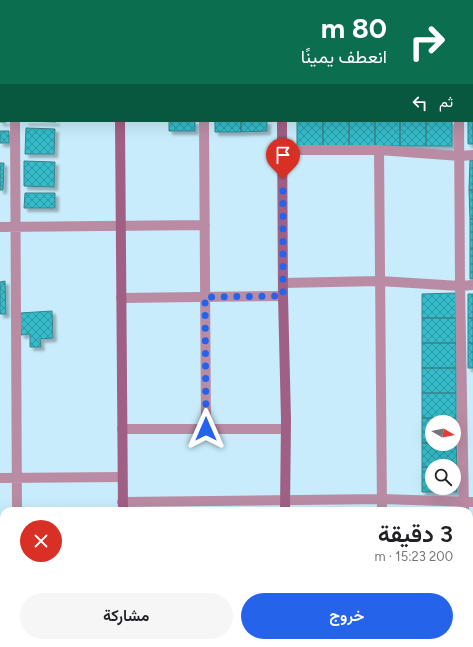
<!DOCTYPE html>
<html lang="ar">
<meta charset="utf-8">
<style>
:root{--surface:#fff;--page:#f6f6f6;--text:#202124;--muted:#757577;--accent:#2563eb}
body{margin:0;font-family:Figtree,Vazirmatn,sans-serif;background:var(--page);color:var(--text);direction:rtl;height:100vh;display:flex;flex-direction:column;font-size:15px;white-space:nowrap}
*{box-sizing:border-box;margin:0}
p{font-size:13px;color:var(--muted)}
.icon{flex:none;width:22px;height:22px;fill:none;stroke:currentColor;stroke-width:2;stroke-linecap:round;stroke-linejoin:round}
.map{position:relative;flex:1;overflow:hidden;direction:ltr}
.sheet{position:absolute;left:0px;top:507px;width:473px;height:140px;display:flex;flex-direction:column;background:var(--surface);border-radius:12px 12px 0 0;box-shadow:0 4px 16px #0002;direction:rtl}
.sheet>*{flex:none}
.hud{position:absolute;left:0px;top:0px;width:473px;height:122px;box-shadow:0 4px 16px #0002;direction:rtl;background:#0b6e4f;color:#fff;overflow:hidden}
.needle{width:26px;rotate:99deg}
.fabs{position:absolute;left:425px;top:415px;display:grid;gap:8px}
.fabs a{display:grid;place-items:center;width:36px;height:36px;border-radius:50%;background:var(--surface);box-shadow:0 4px 16px #0002;font-size:20px}
.pin{position:absolute;display:grid;place-items:center;width:34px;height:34px;color:#fff;margin:-41px -17px;border-radius:50% 50% 50% 0;rotate:-45deg;box-shadow:0 0 4px #0007}
.pin .icon{rotate:45deg}
.me{position:absolute;width:44px;margin:-22px;rotate:0deg;stroke-linejoin:round;filter:drop-shadow(0 0 3px #0008)}
.turn{display:flex;align-items:center;gap:14px;height:84px;padding:0 20px;font-size:18px}
.turn .icon{width:52px;height:52px;stroke-width:2.5}
.turn b{display:block;font-size:28px;line-height:34px}
.then{display:flex;align-items:center;height:38px;padding:0 20px;background:#0003;gap:8px;font-size:15px}
.round{display:grid;place-items:center;flex:none;width:42px;height:42px;border-radius:21px;background:var(--page)}
.head{display:flex;align-items:center;justify-content:space-between;height:68px;padding:0 20px}
h1{font-size:24px;font-weight:600;line-height:30px}
.button{display:flex;gap:8px;margin-top:auto;padding:8px 20px}
.button a{flex:1;height:46px;border-radius:24px;background:var(--accent);color:#fff;font-size:16px;font-weight:600;line-height:46px;text-align:center}
.button a+a{background:var(--page);color:var(--text)}
.map>svg:first-child{display:block}
</style>
<div class="map">
<svg width="473" height="647" viewBox="0 0 473 647">
<defs>
<pattern id="building-cross-hatch" width="8" height="8" patternUnits="userSpaceOnUse"><rect width="8" height="8" fill="#35bbc9"/><path d="M0 0l8 8M0 8l8-8" fill="none" stroke="#2b98a3"/></pattern>
<filter id="shadow"><feDropShadow dx="3.5" dy="3.5" stdDeviation="1" flood-color="#0004"/></filter>
</defs>
<rect width="100%" height="100%" fill="#c8ecfb"/>
<!-- building -->
<path fill="url(#building-cross-hatch)" stroke="#3b8189" filter="url(#shadow)" d="M 60,0 L 92,0 L 92,1 L 60,1 Z
M 136,0 L 193,0 L 193,1 L 136,1 Z
M 201,0 L 229,0 L 201,1 Z
M 243,0 L 270,0 L 271,1 L 243,1 Z
M 297,0 L 331,0 L 331,1 L 297,1 Z
M 331,0 L 366,0 L 366,1 L 331,1 Z
M 400,0 L 416,0 L 416,1 L 400,1 Z
M 466,0 L 473,0 L 473,54 L 472,1 Z
M 0,35 L 1,36 L 1,56 L 0,56 Z
M 472,77 L 473,77 L 473,111 L 472,111 Z
M 0,96 L 1,121 L 6,121 L 6,122 L 0,122 Z
M 472,111 L 473,144 L 468,144 L 468,121 L 472,121 Z
M 25,121 L 56,121 L 56,122 Z
M 169,121 L 195,121 L 195,131 L 169,131 Z
M 215,121 L 241,121 L 241,132 L 215,132 Z
M 241,121 L 267,121 L 267,131 L 241,132 Z
M 297,121 L 323,121 L 323,146 L 297,146 Z
M 323,121 L 349,121 L 349,146 L 323,146 Z
M 349,121 L 375,121 L 375,146 L 349,146 Z
M 375,121 L 400,121 L 400,146 L 375,146 Z
M 400,121 L 426,121 L 426,146 L 400,146 Z
M 426,121 L 452,121 L 452,146 L 426,146 Z
M 26,128 L 55,129 L 54,154 L 25,154 Z
M 0,131 L 9,131 L 9,143 L 0,143 Z
M 470,160 L 473,160 L 473,190 L 469,190 Z
M 24,161 L 55,162 L 54,187 L 24,186 Z
M 0,163 L 4,163 L 3,190 L 0,190 Z
M 469,190 L 473,190 L 473,219 L 470,219 Z
M 25,193 L 55,193 L 55,208 L 24,208 Z
M 470,219 L 473,219 L 473,249 L 470,249 Z
M 470,249 L 473,249 L 473,279 L 470,279 Z
M 5,281 L 6,314 L 0,314 L 0,282 Z
M 456,293 L 456,318 L 422,318 L 422,294 Z
M 468,294 L 473,294 L 473,318 L 468,318 Z
M 52,311 L 53,338 L 40,339 L 41,347 L 30,347 L 30,334 L 21,335 L 20,313 Z
M 422,318 L 456,318 L 456,343 L 422,343 Z
M 468,318 L 473,318 L 473,343 L 468,343 Z
M 422,343 L 456,343 L 456,368 L 422,368 Z
M 468,343 L 473,343 L 473,368 L 468,368 Z
M 422,368 L 456,368 L 456,393 L 422,393 Z
M 422,393 L 456,393 L 456,418 L 422,418 Z
M 422,418 L 456,418 L 456,442 L 454,442 L 454,422 L 432,422 L 432,443 L 422,443 Z
M 454,442 L 456,442 L 457,467 L 454,467 L 454,466 L 432,466 L 432,467 L 422,467 L 422,443 L 454,444 Z
M 422,467 L 432,467 L 432,488 L 454,488 L 454,467 L 457,467 L 457,492 L 422,492 Z
M 0,530 L 3,530 L 4,554 L 0,554 Z
M 69,643 L 83,643 L 83,647 L 69,647 Z
M 145,643 L 182,643 L 182,647 L 145,647 Z
M 201,643 L 236,643 L 236,647 L 201,647 Z
M 236,643 L 272,643 L 272,647 L 236,647 Z
M 302,643 L 337,643 L 337,647 L 302,647 Z
M 337,643 L 371,643 L 371,647 L 337,647 Z
M 388,643 L 423,643 L 423,647 L 388,647 Z"/>
<g fill="none" stroke-linecap="round" stroke-linejoin="round">
<!-- street -->
<path stroke="#b98ca4" stroke-width="10" d="M 15,0 L 15,1
M 236,0 L 236,1
M 196,1 L 196,0
M 382,1 L 382,0
M 0,11 L 1,11
M 472,68 L 473,68
M 15,121 L 17,511
M 204,121 L 206,429
M 459,121 L 460,286 L 464,511
M 283,150 L 379,150 L 460,156 L 473,155
M 379,150 L 382,511
M 0,227 L 205,225
M 283,283 L 380,281 L 460,286 L 473,285
M 121,298 L 283,296
M 122,429 L 286,429
M 0,478 L 122,477
M 122,502 L 382,499 L 473,502
M 191,643 L 191,647
M 382,643 L 382,647
M 465,643 L 465,647
M 17,647 L 17,643"/>
<!-- secondary -->
<path stroke="#a06085" stroke-width="10" d="M 119,0 L 119,1
M 280,0 L 280,1
M 120,121 L 123,511
M 282,121 L 283,296 L 286,420 L 285,511
M 124,643 L 124,647
M 286,643 L 286,647"/>
</g>
<g fill="none" stroke-linecap="round" stroke-linejoin="round">
<!-- route -->
<path stroke="#2563eb" stroke-width="7" stroke-dasharray="0 12.6" d="M 206,429 L 205,297 L 283,296 L 283,179"/>
</g>
</svg>
<div class="fabs">
<a><svg class="needle" viewBox="-14 -14 28 28"><path d="M0-13l5 13h-10z" fill="#e53935"/><path d="M0 13l5-13h-10z" fill="#757577"/></svg></a>
<a><svg class="icon" aria-label="search" viewBox="0 0 24 24"><circle cx="10" cy="10" r="6"/><path d="M15 15l6 6"/></svg></a>
</div>
<div class="pin" style="left:283px;top:179px;background:#d93025"><svg class="icon" aria-label="arrive" viewBox="0 0 24 24"><path d="M6 21V4h12l-3 4 3 4H6"/></svg></div>
<svg class="me" style="left:206px;top:429px" viewBox="-20 -20 40 40"><path d="M0-17L14 15 0 8-14 15z" fill="#2563eb" stroke="#fff" stroke-width="4"/></svg>
<div class="hud">
<div class="turn"><svg class="icon" aria-label="right" viewBox="0 0 24 24"><path d="M7 20v-9h11M14 6l5 5-5 5"/></svg><div><b>80 m</b>انعطف يمينًا</div></div>
<div class="then">ثم<svg class="icon" aria-label="left" viewBox="0 0 24 24"><path d="M17 20v-9H6M10 6l-5 5 5 5"/></svg></div>
</div>
<section class="sheet">
<div class="head"><div><h1>3 دقيقة</h1><p>200 m · 15:23</p></div><a class="round" style="background:#d93025;color:#fff"><svg class="icon" aria-label="close" viewBox="0 0 24 24"><path d="M6 6l12 12M18 6L6 18"/></svg></a></div>
<div class="button"><a>خروج</a><a>مشاركة</a></div>
</section>
</div>
